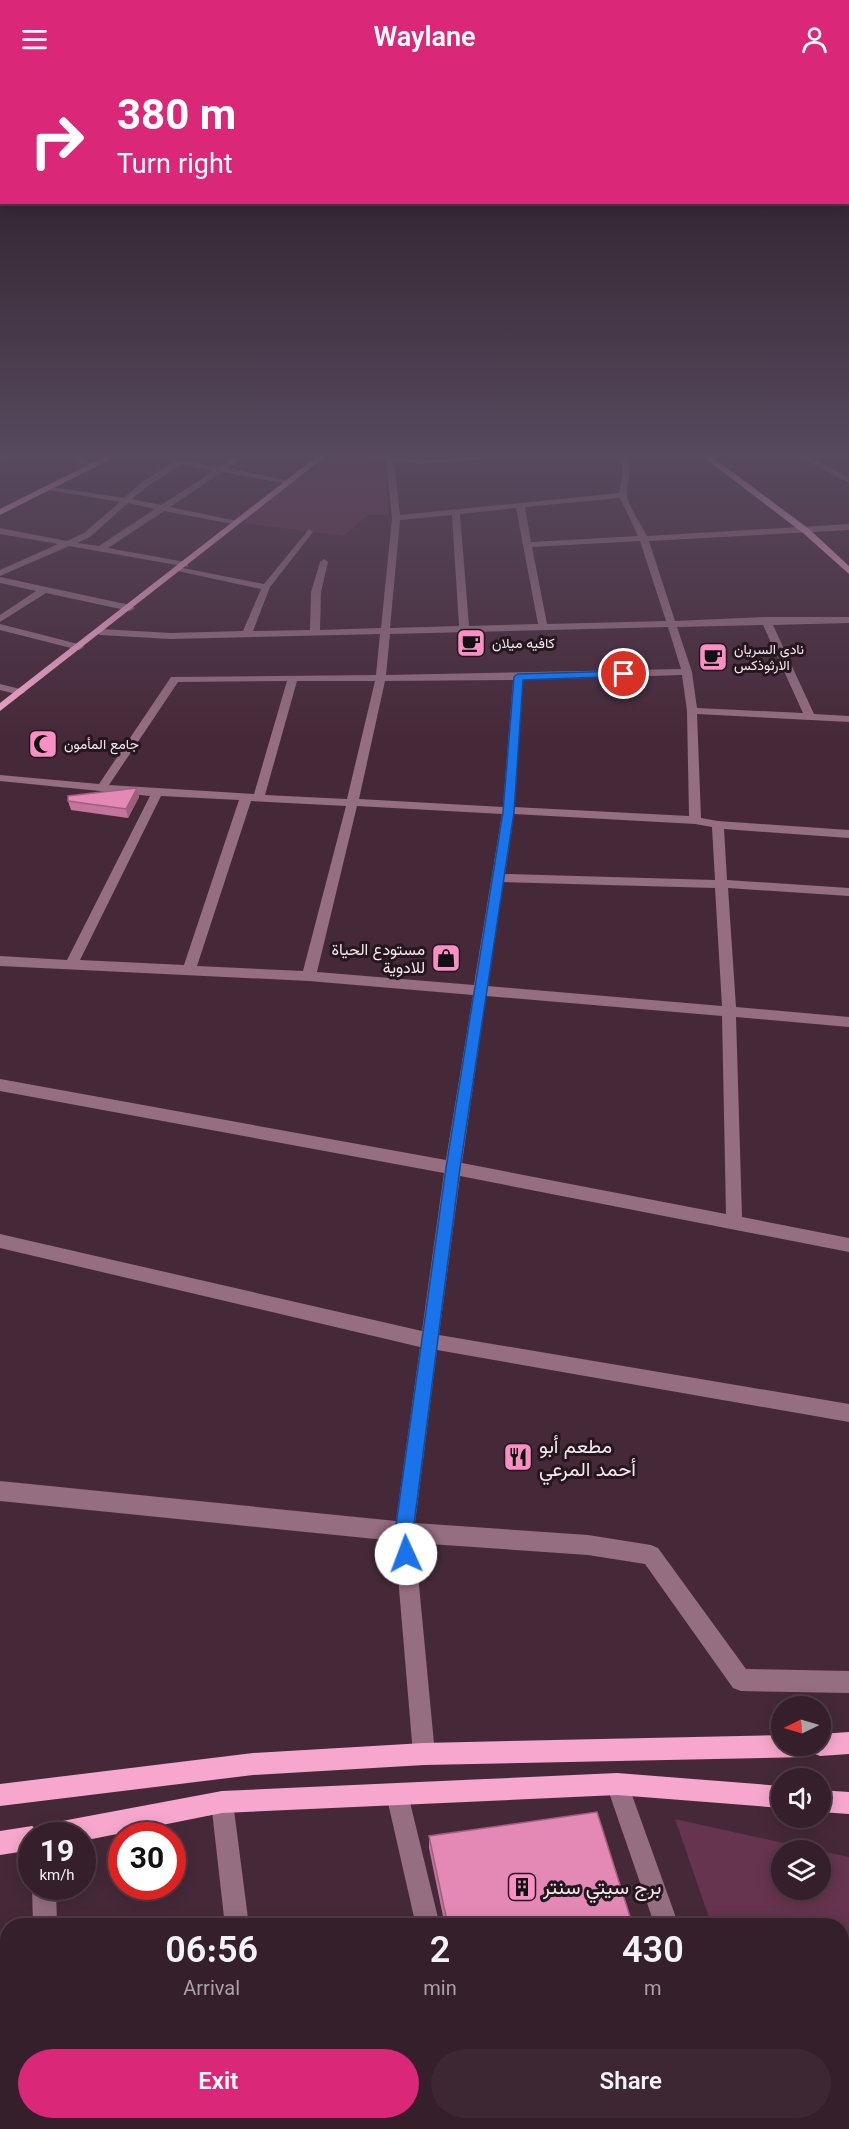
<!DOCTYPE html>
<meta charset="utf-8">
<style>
:root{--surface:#341f2a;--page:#3c2732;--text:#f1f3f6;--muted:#a9a2a8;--line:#4e3d47;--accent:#db2777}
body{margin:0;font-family:Georgia,Vazirmatn,serif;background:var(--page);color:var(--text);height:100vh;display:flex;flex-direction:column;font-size:22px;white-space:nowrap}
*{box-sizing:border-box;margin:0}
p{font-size:20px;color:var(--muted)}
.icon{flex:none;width:33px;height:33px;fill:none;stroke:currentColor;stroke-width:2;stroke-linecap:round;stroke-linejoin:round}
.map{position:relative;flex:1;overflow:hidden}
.side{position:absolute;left:0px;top:1840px;width:849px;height:212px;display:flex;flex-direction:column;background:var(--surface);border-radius:24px 24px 0 0;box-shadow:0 3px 15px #0003,0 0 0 2px var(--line)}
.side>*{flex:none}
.guide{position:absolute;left:0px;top:0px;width:849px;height:126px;box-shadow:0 3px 15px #0003,0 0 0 2px var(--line);background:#db2777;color:#fff;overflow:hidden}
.needle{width:39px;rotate:265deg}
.buttons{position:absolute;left:771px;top:1618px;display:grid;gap:12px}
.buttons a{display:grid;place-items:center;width:60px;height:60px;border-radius:50%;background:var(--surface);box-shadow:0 3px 15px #0003,0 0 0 2px var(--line);font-size:30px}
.speed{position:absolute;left:18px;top:1744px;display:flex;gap:12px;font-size:30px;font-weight:700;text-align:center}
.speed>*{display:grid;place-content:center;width:78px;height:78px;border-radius:50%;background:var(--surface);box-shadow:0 3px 15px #0003,0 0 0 2px var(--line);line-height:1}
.speed small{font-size:15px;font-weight:400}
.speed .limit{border:9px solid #d22;background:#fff;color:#111}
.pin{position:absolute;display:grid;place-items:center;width:51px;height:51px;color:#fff;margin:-26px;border:3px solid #fff;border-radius:50%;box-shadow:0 2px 6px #0007}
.me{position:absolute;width:66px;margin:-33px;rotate:358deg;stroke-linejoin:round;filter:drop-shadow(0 0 4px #0008)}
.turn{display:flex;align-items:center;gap:21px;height:126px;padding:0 18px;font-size:27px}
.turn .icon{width:78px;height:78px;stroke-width:2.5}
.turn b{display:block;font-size:42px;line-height:51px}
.eta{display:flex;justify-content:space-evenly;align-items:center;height:102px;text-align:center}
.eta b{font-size:36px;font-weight:600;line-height:42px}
.button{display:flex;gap:12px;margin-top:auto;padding:12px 18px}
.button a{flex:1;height:69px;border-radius:36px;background:var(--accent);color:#fff;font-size:24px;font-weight:600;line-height:69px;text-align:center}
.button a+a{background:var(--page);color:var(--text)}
header{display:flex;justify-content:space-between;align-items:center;height:78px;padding:0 18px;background:var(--accent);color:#fff;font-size:27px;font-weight:600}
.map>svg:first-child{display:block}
</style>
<header><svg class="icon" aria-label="menu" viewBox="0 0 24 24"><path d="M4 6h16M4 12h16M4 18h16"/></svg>Waylane<svg class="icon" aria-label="person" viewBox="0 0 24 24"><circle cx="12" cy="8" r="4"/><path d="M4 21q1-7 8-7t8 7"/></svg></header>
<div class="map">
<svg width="849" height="2051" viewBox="0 0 849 2051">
<rect width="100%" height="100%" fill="#462938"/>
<!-- green -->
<path fill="#66344e" d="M 336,375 L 384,382 L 389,437 L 368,437 L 343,458 L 238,444 Z
M 675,1741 L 820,1773 L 782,1773 L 782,1812 L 820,1812 L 821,1773 L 849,1779 L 849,1932 L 842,1937 L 842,1848 L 712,1848 Z"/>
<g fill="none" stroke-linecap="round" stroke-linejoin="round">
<!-- minor -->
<path fill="#966e81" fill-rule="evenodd" d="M 12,375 L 26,375 L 0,383 L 0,379 Z
M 64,375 L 74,375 L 95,389 L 88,391 Z
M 240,375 L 250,375 L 228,390 L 293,404 L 289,406 L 222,394 L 170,429 L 237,443 L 237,447 L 164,433 L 108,470 L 185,484 L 188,485 L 188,489 L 69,468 L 0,498 L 0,492 L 58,466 L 0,456 L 0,450 L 67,463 L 84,455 L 120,424 L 49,412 L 45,410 L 46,408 L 124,420 L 142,404 L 177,382 L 220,389 ZM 181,387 L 214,393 L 161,427 L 132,421 L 148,408 ZM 128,425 L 155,431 L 99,468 L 77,465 L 90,459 Z
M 350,375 C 375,375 399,381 424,382 C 468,382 513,375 558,375 L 423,386 L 394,383 L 400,437 L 619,415 C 622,401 625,387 617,375 L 625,375 C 636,392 625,403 627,418 C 630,431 641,446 647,458 L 849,446 L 849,452 L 649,463 L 675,543 L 766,539 L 849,539 L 849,545 L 773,547 L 814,636 L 849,638 L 849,644 L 697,636 L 701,740 L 718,743 L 849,752 L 849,760 L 724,751 L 727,802 L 849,810 L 849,818 L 728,810 L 736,929 L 849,939 L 849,949 L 736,939 L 742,1139 L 849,1160 L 849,1174 L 460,1098 L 439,1257 L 849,1326 L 849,1344 L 437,1272 L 415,1445 L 588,1457 L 651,1467 L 658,1470 L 746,1591 L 849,1593 L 849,1615 L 741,1613 L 733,1610 L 645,1486 L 588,1477 L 415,1465 L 435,1676 L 432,1684 L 424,1687 L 416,1684 L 413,1676 L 395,1463 L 0,1423 L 0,1403 L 396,1443 L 420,1269 L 0,1170 L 0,1156 L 422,1253 L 444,1095 L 0,1013 L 0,1001 L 446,1082 L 473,917 L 309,903 L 0,888 L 0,878 L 67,882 L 150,718 L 0,703 L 0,697 L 99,706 L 171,599 L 376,597 L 380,556 L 171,561 L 100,557 L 95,554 L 100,551 L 171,555 L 243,553 L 261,511 L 173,492 L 178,489 L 264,506 L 309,451 L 313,454 L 270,509 L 253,553 L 310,552 L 311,514 L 320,484 L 324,481 L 328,484 L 321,514 L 320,552 L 381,550 L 392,440 L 386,382 ZM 620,420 L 638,458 L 531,464 L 525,429 ZM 516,430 L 538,546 L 469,548 L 460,436 ZM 452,437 L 459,548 L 390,550 L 400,442 ZM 640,463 L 666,543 L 547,546 L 532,469 ZM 763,547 L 803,635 L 697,630 L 692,594 L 677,549 ZM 668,549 L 681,591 L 386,597 L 390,556 ZM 682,597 L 687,633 L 689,738 L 514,729 L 523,602 ZM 513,602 L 503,729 L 359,721 L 385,603 ZM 287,603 L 254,716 L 109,707 L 178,604 ZM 297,603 L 375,603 L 347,721 L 265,717 ZM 161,718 L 239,722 L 184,887 L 80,882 ZM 251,723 L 346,728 L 303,893 L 197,888 ZM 357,728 L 502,736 L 474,907 L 317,894 ZM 514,736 L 695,746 L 712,749 L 715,802 L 505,796 ZM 503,804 L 715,810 L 722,928 L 488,908 ZM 486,918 L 722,938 L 726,1136 L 462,1085 Z
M 793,375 L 803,375 L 849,400 L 849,405 Z
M 844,375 L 849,375 L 849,378 Z
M 0,499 L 130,527 L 135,530 L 130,533 L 46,515 L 0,544 L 0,537 L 36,513 L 0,505 Z
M 0,546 L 82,567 L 84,569 L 79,572 L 0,552 Z
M 0,606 L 24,612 L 25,614 L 20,617 L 0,612 Z
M 617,1695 L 625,1698 L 628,1706 L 679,1848 L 655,1848 L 606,1706 L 609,1698 Z
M 397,1705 L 405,1708 L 408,1716 L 440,1848 L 416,1848 L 386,1716 L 389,1708 Z
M 222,1713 L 230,1716 L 233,1724 L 249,1848 L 225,1848 L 211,1724 L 214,1716 Z
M 32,1809 L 56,1809 L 57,1848 L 33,1848 Z
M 849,2011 L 849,2042 L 843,2045 L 840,2051 L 810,2051 L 812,2044 L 842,2044 L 842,2014 Z
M 39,2044 L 65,2044 L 65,2051 L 39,2051 Z
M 250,2044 L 276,2044 L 276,2051 L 250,2051 Z
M 461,2044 L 487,2044 L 489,2051 L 463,2051 Z
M 723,2044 L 749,2044 L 751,2051 L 725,2051 Z"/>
<!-- major -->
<path fill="#f7a7ce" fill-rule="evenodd" d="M 112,375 L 123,375 L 0,437 L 0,431 Z
M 321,375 L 330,375 L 0,633 L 0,625 Z
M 698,375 L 707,375 L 809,451 L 849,488 L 849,496 L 803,455 Z
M 849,1654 L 849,1676 L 820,1678 L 815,1676 L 807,1679 L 424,1687 L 253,1697 L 0,1728 L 0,1706 L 253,1675 L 424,1665 L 782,1657 L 782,1668 L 820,1668 L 820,1656 Z
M 617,1695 L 782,1708 L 782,1730 L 617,1717 L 222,1735 L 82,1763 L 82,1758 L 32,1758 L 32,1772 L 0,1777 L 0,1753 L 32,1748 L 37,1751 L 46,1746 L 222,1713 Z
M 820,1712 L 849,1714 L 849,1736 L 820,1734 Z"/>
</g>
<!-- wall -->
<path fill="#c4759d" d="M 137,710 L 139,719 L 128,740 L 71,732 L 68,723 Z
M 429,1758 L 633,1848 L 445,1848 L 429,1770 Z"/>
<!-- shaded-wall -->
<path fill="#a05f7f" d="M 137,710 L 139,719 L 128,740 L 126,731 Z"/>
<!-- building -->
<path fill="#e488b6" stroke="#a05f7f" stroke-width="1.5" d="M 137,710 L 126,731 L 68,723 L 68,718 Z
M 597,1734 L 633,1848 L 448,1848 L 429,1758 Z
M 489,2044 L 696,2044 L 698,2051 L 494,2051 L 493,2047 L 489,2047 Z"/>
<!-- sky -->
<linearGradient id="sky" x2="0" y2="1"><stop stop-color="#26171f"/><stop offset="0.57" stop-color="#57495e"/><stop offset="1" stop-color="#57495e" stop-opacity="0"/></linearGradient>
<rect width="849" height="662" fill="url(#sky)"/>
<!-- route -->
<path fill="#1a73e8" stroke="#114b97" stroke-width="1.5" d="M 624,593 L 627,594 L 627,598 L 523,602 L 514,734 L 460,1090 L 413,1454 L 415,1476 L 412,1483 L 406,1485 L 400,1483 L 395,1454 L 446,1090 L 503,734 L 514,599 L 518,596 Z"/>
<!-- icons -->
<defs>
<g id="cafe-square" transform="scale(1.5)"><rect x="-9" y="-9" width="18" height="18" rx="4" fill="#fa8fc6" stroke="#24171d"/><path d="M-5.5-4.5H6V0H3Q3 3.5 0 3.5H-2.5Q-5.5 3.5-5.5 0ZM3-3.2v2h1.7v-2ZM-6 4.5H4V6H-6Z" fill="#111"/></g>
<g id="mosque-square" transform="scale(1.5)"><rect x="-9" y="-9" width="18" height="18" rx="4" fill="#fa8fc6" stroke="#24171d"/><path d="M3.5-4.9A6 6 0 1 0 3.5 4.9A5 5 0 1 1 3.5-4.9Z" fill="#111"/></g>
<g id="shop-square" transform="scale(1.5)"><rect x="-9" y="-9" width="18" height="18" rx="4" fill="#fa8fc6" stroke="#24171d"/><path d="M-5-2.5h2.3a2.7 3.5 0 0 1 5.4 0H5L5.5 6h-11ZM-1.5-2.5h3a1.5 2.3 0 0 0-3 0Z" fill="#111"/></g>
<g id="restaurant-square" transform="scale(1.5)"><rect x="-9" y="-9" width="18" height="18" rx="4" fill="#fa8fc6" stroke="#24171d"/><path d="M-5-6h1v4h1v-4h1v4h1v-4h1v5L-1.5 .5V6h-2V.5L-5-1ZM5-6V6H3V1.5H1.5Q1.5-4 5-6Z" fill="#111"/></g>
<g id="building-square" transform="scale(1.5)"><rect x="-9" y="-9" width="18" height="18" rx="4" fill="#fa8fc6" stroke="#24171d"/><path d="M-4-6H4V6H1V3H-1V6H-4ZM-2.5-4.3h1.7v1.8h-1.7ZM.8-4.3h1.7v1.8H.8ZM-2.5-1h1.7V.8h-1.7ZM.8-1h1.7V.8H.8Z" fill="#111"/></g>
</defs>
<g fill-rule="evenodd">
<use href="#cafe-square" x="471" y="565"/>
<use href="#cafe-square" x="713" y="579"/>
<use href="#mosque-square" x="43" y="666"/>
<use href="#shop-square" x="446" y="880"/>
<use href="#restaurant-square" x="518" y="1379"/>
<use href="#building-square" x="522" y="1809"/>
</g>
<g text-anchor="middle" stroke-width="6" stroke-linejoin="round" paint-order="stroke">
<!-- far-poi labels -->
<g font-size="14" fill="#f9e5ee" stroke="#24171d" text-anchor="start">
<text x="492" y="570">كافيه ميلان</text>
<text x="734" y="576">نادي السريان<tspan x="734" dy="16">الارثوذكس</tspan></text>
<text x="64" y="671">جامع المأمون</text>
</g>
<!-- poi labels -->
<g font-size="16" fill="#f9e5ee" stroke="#24171d" text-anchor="end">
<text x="425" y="877">مستودع الحياة<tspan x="425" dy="18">للادوية</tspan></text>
</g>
<!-- near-poi labels -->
<g font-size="20" fill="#f9e5ee" stroke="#24171d" text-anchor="start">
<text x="539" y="1375">مطعم أبو<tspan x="539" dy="23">أحمد المرعي</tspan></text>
<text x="543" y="1816">برج سيتي سنتر</text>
</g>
</g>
</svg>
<div class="buttons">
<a><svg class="needle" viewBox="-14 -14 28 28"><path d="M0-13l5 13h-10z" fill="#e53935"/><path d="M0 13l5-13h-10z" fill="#a9a2a8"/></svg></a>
<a><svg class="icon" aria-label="sound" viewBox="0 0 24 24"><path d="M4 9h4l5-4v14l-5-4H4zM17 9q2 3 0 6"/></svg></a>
<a><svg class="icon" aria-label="layers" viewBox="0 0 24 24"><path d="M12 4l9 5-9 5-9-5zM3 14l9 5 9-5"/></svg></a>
</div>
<div class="speed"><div>19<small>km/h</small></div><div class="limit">30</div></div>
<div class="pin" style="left:624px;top:596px;background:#d93025"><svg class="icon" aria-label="arrive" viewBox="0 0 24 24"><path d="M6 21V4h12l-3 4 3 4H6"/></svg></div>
<svg class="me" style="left:406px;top:1476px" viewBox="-20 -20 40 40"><circle r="19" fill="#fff"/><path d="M0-13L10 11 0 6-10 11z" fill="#1a73e8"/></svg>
<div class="guide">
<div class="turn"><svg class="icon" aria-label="right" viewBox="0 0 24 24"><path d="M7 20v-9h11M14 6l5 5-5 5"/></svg><div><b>380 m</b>Turn right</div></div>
</div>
<section class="side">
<div class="eta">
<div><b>06:56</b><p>Arrival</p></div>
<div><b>2</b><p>min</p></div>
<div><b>430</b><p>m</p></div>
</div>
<div class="button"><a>Exit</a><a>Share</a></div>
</section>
</div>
